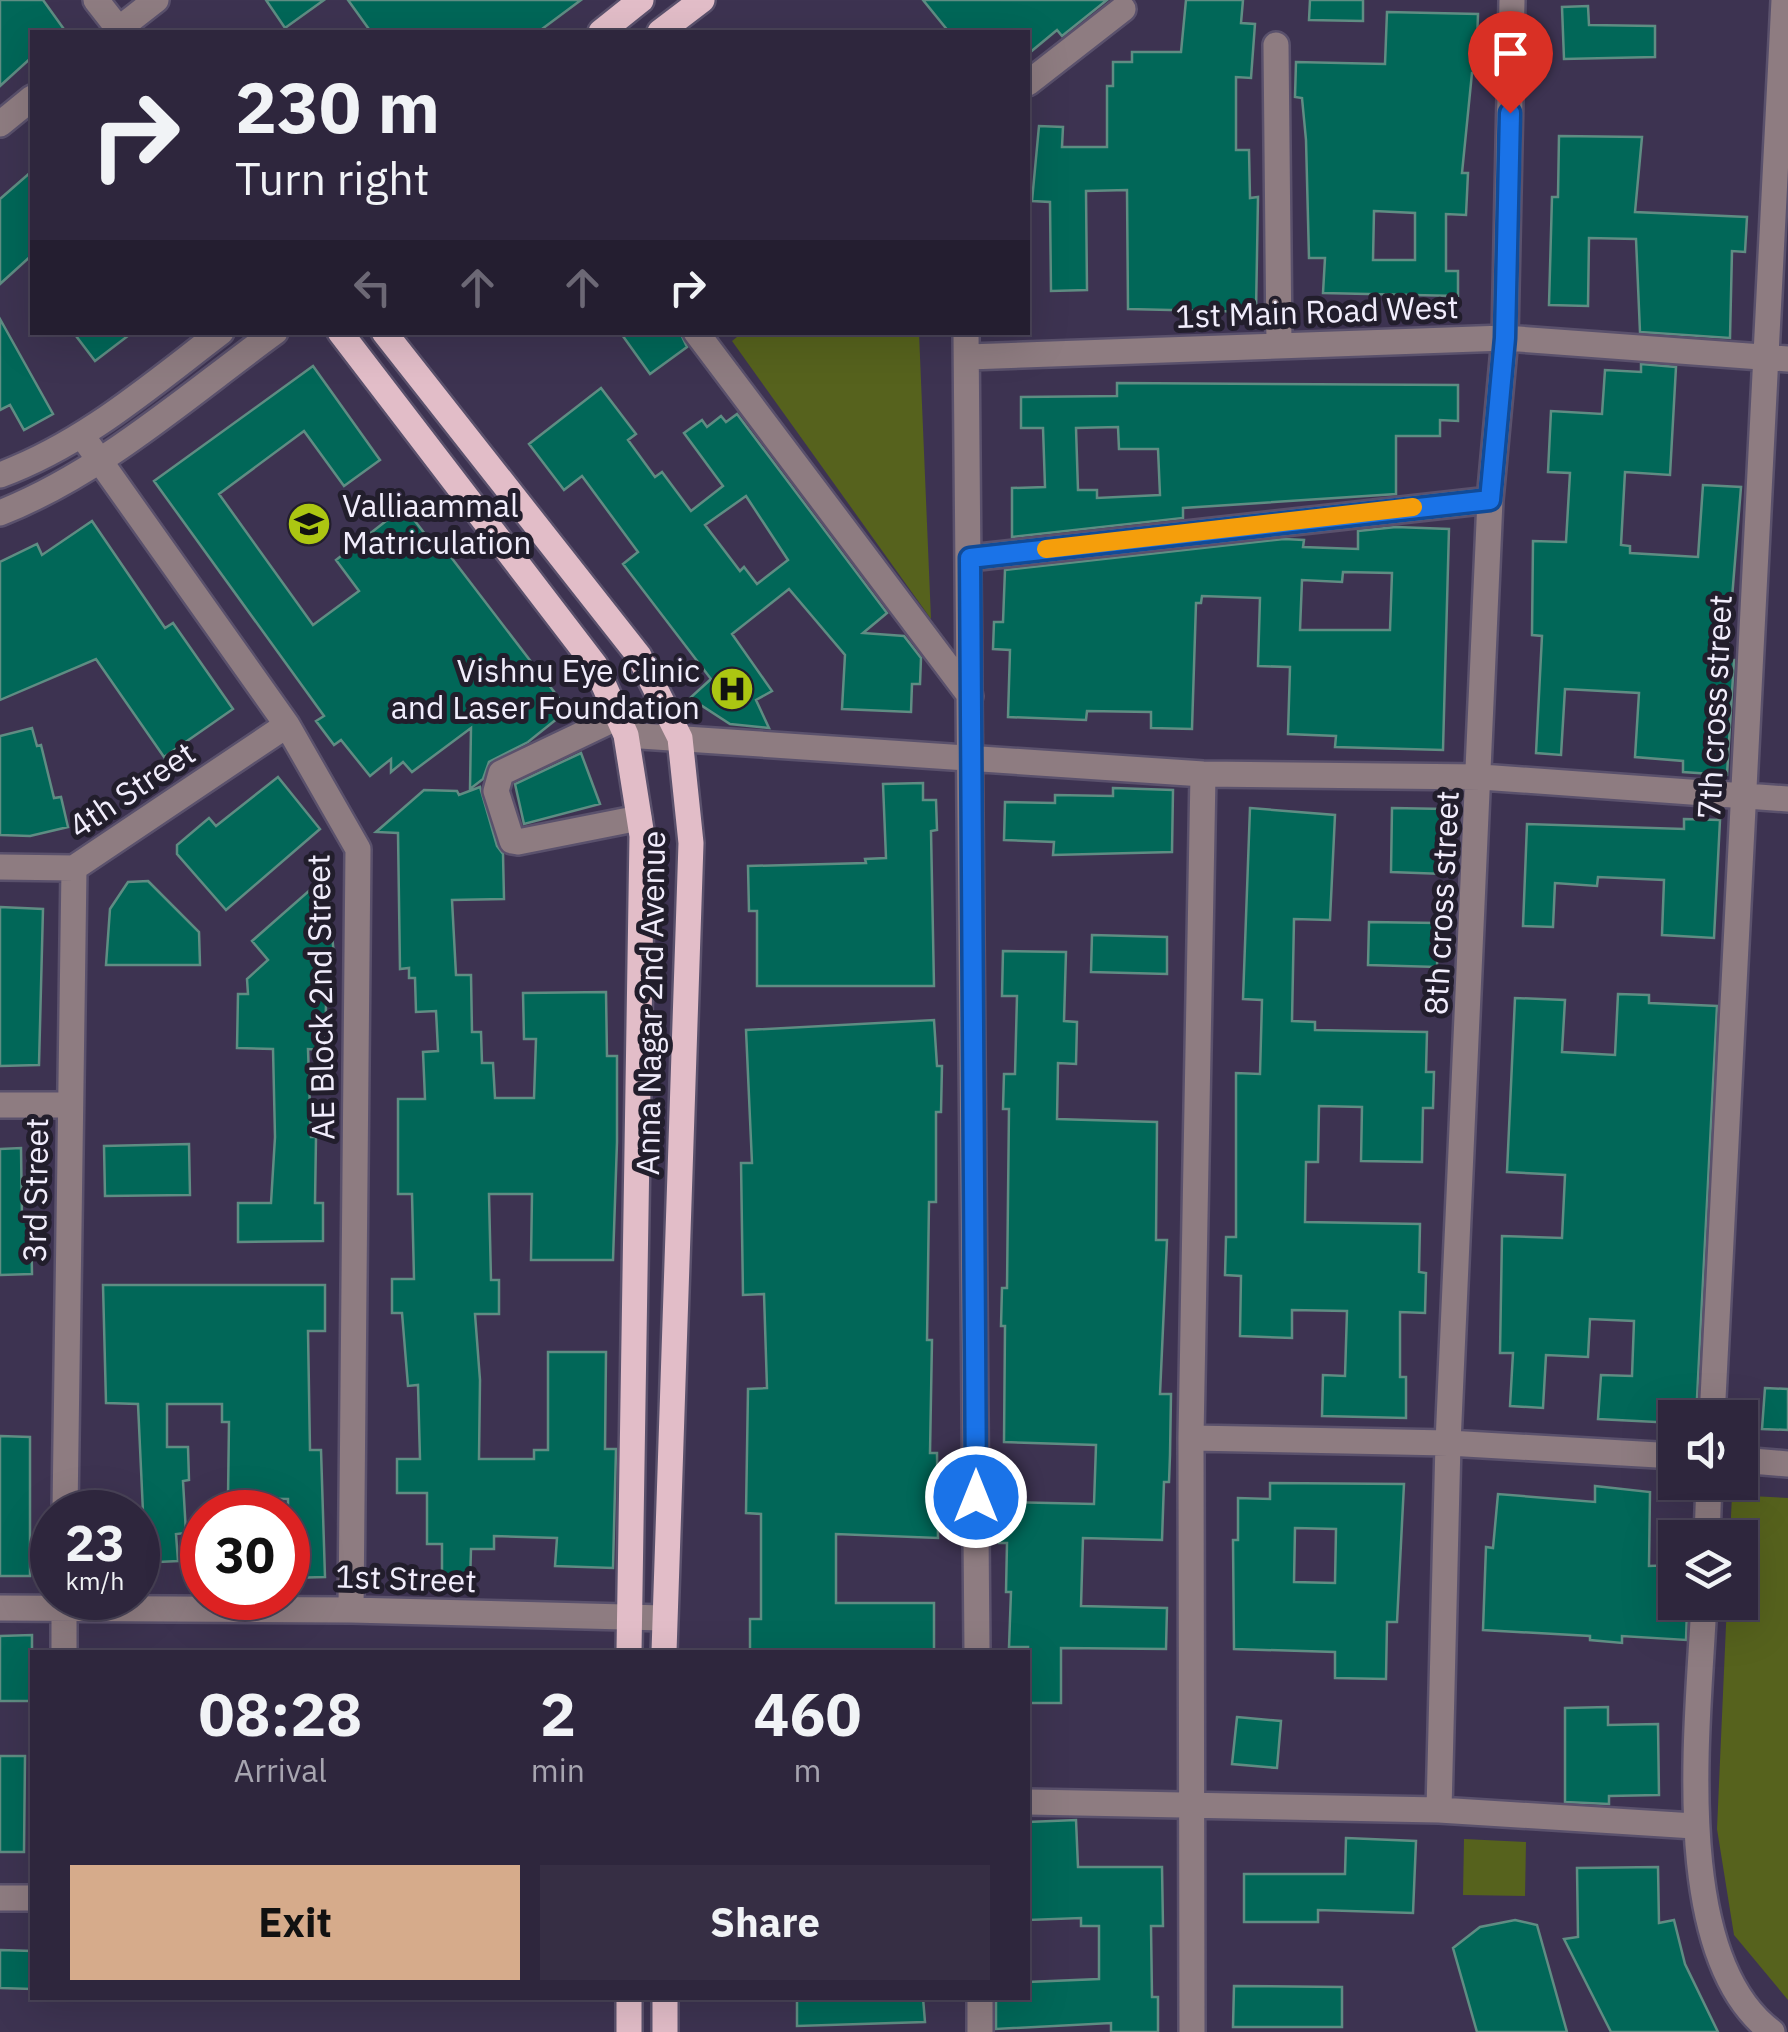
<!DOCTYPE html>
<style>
:root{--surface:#2e263d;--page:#362e44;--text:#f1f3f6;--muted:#a7a5b0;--line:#494357;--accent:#d6ab8b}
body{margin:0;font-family:"IBM Plex Sans",sans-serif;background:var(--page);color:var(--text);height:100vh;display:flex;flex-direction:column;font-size:38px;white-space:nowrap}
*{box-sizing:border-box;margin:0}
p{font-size:32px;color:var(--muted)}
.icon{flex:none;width:55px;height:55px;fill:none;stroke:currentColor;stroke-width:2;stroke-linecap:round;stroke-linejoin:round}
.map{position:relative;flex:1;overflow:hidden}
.details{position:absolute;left:30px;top:1650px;width:1000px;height:350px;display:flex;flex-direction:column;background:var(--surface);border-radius:0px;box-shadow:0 10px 40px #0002,0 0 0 2px var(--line)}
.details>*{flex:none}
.hud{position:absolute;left:30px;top:30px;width:1000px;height:305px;border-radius:0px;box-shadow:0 10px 40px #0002,0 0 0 2px var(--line);background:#2e263d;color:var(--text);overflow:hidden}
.fabs{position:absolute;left:1658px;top:1400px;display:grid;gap:20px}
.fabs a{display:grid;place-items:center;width:100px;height:100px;border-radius:0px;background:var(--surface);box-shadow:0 10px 40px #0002,0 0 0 2px var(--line);font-size:50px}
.speed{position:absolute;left:30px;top:1490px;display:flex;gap:20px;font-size:50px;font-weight:700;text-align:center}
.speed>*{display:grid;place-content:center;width:130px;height:130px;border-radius:50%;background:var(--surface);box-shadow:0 10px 40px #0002,0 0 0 2px var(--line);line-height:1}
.speed small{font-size:25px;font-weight:400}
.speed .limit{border:15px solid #d22;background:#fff;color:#111}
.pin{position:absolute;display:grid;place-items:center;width:85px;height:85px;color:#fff;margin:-102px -42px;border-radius:50% 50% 50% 0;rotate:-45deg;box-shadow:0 0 10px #0007}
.pin .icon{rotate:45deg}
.me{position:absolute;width:110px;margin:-55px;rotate:0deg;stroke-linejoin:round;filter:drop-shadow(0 0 8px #0008)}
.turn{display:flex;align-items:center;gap:35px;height:210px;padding:0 40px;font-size:45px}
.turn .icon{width:130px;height:130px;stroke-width:2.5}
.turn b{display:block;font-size:70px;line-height:85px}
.lanes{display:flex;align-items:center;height:95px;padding:0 40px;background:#0003;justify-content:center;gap:50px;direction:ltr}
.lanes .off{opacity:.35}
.eta{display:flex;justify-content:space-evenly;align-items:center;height:170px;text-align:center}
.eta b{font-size:60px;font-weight:800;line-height:70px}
.action{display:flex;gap:20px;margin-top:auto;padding:20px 40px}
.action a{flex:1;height:115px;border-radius:0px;background:var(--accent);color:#111;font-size:40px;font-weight:800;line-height:115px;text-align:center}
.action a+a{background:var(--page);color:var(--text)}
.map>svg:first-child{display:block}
</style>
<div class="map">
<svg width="1788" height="2032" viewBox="0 0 1788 2032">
<rect width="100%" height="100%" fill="#3d3351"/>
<!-- green -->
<path fill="#56621d" d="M 742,333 L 919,333 L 931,619 L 732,341 Z
M 1732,1495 L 1788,1498 L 1788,2000 L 1734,1935 L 1717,1829 L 1727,1603 L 1740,1602 L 1740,1538 L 1730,1537 Z
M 1464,1839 L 1526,1842 L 1525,1896 L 1463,1895 Z"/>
<!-- building -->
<path fill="#016758" stroke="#5f8d83" stroke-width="2.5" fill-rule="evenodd" d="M 0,0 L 43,0 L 66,32 L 32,32 L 32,57 L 0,86 Z
M 266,0 L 324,0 L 285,28 Z
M 348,0 L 581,0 L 538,32 L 371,32 Z
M 923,0 L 1107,0 L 1062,36 L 1057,30 L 1028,54 L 1028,32 L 949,32 Z
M 1186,0 L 1243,0 L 1241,23 L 1255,24 L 1251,78 L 1236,77 L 1236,150 L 1249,150 L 1250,198 L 1258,197 L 1256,312 L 1128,309 L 1127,190 L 1086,191 L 1087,290 L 1051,291 L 1050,202 L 1032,201 L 1039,126 L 1063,127 L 1062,147 L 1107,147 L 1107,86 L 1113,86 L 1113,62 L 1132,62 L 1132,52 L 1181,52 Z
M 1310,0 L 1363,0 L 1363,21 L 1309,20 Z
M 1588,6 L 1589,25 L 1655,26 L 1655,57 L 1564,59 L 1562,7 Z
M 1387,12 L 1478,14 L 1476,73 L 1472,73 L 1462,173 L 1468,173 L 1466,215 L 1446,214 L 1446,271 L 1458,271 L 1458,296 L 1323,293 L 1325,258 L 1309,258 L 1306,140 L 1302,98 L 1295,97 L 1296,62 L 1385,64 ZM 1374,211 L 1415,213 L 1415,260 L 1373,260 Z
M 1559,136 L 1642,137 L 1635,212 L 1747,217 L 1745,252 L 1732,251 L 1730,338 L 1640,332 L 1636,239 L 1589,238 L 1588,306 L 1549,305 L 1552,197 L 1558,197 Z
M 32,171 L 32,255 L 0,284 L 0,199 Z
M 0,319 L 53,414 L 24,430 L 10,405 L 0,410 Z
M 73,332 L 133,332 L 95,361 Z
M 620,332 L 680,332 L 687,347 L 650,374 Z
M 1641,364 L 1676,367 L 1670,475 L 1625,472 L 1621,545 L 1630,546 L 1630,553 L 1698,557 L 1703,485 L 1741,487 L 1727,660 L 1734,660 L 1727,775 L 1683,772 L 1683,761 L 1635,757 L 1639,693 L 1565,689 L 1561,755 L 1536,753 L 1542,636 L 1532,635 L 1533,541 L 1566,542 L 1570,473 L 1548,472 L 1551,411 L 1602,414 L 1605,370 L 1641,372 Z
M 313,366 L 380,460 L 344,486 L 304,431 L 219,494 L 313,625 L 359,591 L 336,560 L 404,507 L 439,552 L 444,548 L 568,710 L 528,742 L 489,762 L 483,779 L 470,789 L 471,728 L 412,772 L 403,762 L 391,772 L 391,759 L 370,776 L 341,740 L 334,745 L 316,721 L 324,716 L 154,481 Z
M 1117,383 L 1458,385 L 1458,421 L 1440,420 L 1440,436 L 1396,436 L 1396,494 L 1183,508 L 1183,518 L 1012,537 L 1012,488 L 1045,487 L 1043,428 L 1021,428 L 1021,397 L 1117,396 ZM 1118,427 L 1119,449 L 1158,449 L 1160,495 L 1097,498 L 1097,490 L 1078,490 L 1076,428 Z
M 601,388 L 636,434 L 628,440 L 655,477 L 662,472 L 691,511 L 723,486 L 684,433 L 702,420 L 707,427 L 721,416 L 726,422 L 737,414 L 887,613 L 863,633 L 904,636 L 921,658 L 920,684 L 912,684 L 911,712 L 842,709 L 845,655 L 789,589 L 732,634 L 772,691 L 756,700 L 769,728 L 730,724 L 690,698 L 711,679 L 623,564 L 638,552 L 582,476 L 564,490 L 529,444 ZM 746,496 L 788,560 L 757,584 L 744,567 L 740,571 L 705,525 Z
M 92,521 L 165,628 L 173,623 L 233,709 L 164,757 L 96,659 L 0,700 L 0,562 L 37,544 L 42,555 Z
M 1396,527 L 1449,529 L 1443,750 L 1335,747 L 1336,736 L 1288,734 L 1290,667 L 1258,666 L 1260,598 L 1202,596 L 1201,603 L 1196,603 L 1192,729 L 1151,728 L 1151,712 L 1087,711 L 1086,720 L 1008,717 L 1010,650 L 993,649 L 994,622 L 1003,622 L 1005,570 L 1284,539 L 1304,540 L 1303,547 L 1358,549 L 1358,531 ZM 1343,572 L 1392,573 L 1390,630 L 1300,630 L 1302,580 L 1342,582 Z
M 32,728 L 37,746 L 41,745 L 54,798 L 61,797 L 68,827 L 30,836 L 0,835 L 0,736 Z
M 581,753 L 600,804 L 524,824 L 515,784 Z
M 278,777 L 320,829 L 226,910 L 177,854 L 177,845 L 209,818 L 216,826 Z
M 923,783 L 923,800 L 936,800 L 937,830 L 931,831 L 934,986 L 757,986 L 757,911 L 749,911 L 748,866 L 866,863 L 865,859 L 886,858 L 883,784 Z
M 480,787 L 497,846 L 503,854 L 504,899 L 452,900 L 456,975 L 471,975 L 472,1032 L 481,1032 L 482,1063 L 493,1063 L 495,1098 L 534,1098 L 536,1039 L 524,1039 L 523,993 L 606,992 L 607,1056 L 617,1056 L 617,1142 L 613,1260 L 531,1260 L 532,1194 L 489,1194 L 491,1280 L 499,1280 L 499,1314 L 475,1314 L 480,1380 L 479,1459 L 534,1459 L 534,1450 L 548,1450 L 548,1352 L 606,1352 L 605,1449 L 616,1449 L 613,1568 L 555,1566 L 557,1538 L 494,1536 L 494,1549 L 471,1549 L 470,1583 L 442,1583 L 442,1544 L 427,1544 L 427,1493 L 397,1493 L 397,1459 L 420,1459 L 418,1385 L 408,1386 L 402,1313 L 392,1313 L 392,1279 L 414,1279 L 412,1194 L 398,1194 L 398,1099 L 425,1099 L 423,1052 L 438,1051 L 436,1011 L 416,1012 L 415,978 L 409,978 L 409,968 L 400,969 L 398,833 L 376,832 L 424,790 L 457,791 L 459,795 Z
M 1113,788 L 1173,790 L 1172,852 L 1053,855 L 1054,842 L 1004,840 L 1005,802 L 1055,803 L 1055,795 L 1113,796 Z
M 1250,808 L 1335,815 L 1330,920 L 1294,919 L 1292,1021 L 1315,1022 L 1315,1030 L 1427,1032 L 1426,1072 L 1434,1072 L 1433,1108 L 1423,1108 L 1422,1162 L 1361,1161 L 1362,1107 L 1319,1106 L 1318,1162 L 1306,1162 L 1305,1222 L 1420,1224 L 1419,1272 L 1426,1273 L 1425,1313 L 1400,1312 L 1400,1377 L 1406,1377 L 1406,1418 L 1322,1416 L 1323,1375 L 1345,1376 L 1347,1311 L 1292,1310 L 1292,1338 L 1240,1336 L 1241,1276 L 1225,1275 L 1226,1237 L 1236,1237 L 1236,1073 L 1260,1074 L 1262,1000 L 1243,999 Z
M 1392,808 L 1446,809 L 1444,874 L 1391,872 Z
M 1684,819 L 1720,820 L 1714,938 L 1662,935 L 1664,880 L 1598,877 L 1597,886 L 1555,883 L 1553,927 L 1523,926 L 1527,824 L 1684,829 Z
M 327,875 L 334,957 L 327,958 L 325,1050 L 308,1049 L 311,1137 L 316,1137 L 315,1203 L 323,1203 L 323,1241 L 238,1242 L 238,1203 L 271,1203 L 275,1137 L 273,1049 L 237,1048 L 238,994 L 248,994 L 247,979 L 268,960 L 252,941 Z
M 148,881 L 199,932 L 200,965 L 106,965 L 110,909 L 128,882 Z
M 0,907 L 43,909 L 39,1065 L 0,1066 Z
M 1369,922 L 1438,923 L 1437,967 L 1368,965 Z
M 1092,935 L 1167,937 L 1167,974 L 1091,972 Z
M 1003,951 L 1066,952 L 1064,1021 L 1077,1022 L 1076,1064 L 1058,1063 L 1057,1119 L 1157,1122 L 1156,1240 L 1167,1240 L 1160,1394 L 1171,1394 L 1170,1455 L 1169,1482 L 1164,1482 L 1162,1540 L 1083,1538 L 1081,1606 L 1167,1608 L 1166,1649 L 1061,1648 L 1061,1703 L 1028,1703 L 1028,1647 L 1009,1647 L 1011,1592 L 1006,1592 L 1007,1543 L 999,1543 L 999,1502 L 1094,1504 L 1096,1445 L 1004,1442 L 1005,1326 L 1001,1326 L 1002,1288 L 1007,1288 L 1009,1109 L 1003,1109 L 1004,1074 L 1015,1074 L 1017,996 L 1002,996 Z
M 1618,994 L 1649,995 L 1649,1003 L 1717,1006 L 1696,1418 L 1675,1418 L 1675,1423 L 1598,1419 L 1601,1375 L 1632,1376 L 1634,1321 L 1590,1319 L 1588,1357 L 1546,1355 L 1543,1408 L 1510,1406 L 1513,1353 L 1500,1353 L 1502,1236 L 1562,1238 L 1565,1175 L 1507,1172 L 1515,998 L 1565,1000 L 1562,1052 L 1615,1055 Z
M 934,1020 L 937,1066 L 942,1066 L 941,1112 L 936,1112 L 936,1202 L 929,1202 L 927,1340 L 932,1340 L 930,1453 L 937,1453 L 938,1538 L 836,1534 L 836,1603 L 934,1603 L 934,1652 L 750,1652 L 750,1619 L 761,1619 L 761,1514 L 746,1513 L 748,1389 L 767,1388 L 764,1294 L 743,1295 L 741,1163 L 752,1163 L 746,1030 Z
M 189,1144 L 190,1195 L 105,1196 L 104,1146 Z
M 21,1148 L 22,1221 L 31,1221 L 32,1274 L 0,1275 L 0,1149 Z
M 103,1285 L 325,1285 L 325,1331 L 308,1331 L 310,1450 L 321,1450 L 325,1577 L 288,1578 L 288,1499 L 228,1498 L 229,1422 L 222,1422 L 222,1404 L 167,1404 L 167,1447 L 188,1447 L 189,1480 L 183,1481 L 186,1533 L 176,1534 L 178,1561 L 138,1563 L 138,1513 L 143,1512 L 138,1404 L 106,1403 Z
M 1765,1388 L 1788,1389 L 1788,1430 L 1762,1429 Z
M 0,1436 L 30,1437 L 30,1576 L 0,1576 Z
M 1270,1483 L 1404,1484 L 1397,1622 L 1387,1622 L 1386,1679 L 1335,1678 L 1335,1652 L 1234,1649 L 1233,1540 L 1238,1540 L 1238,1498 L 1270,1499 ZM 1295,1528 L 1336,1529 L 1335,1583 L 1294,1582 Z
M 1595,1486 L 1650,1492 L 1649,1566 L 1675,1565 L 1675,1610 L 1687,1611 L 1686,1640 L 1622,1636 L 1622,1643 L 1590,1640 L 1590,1636 L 1483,1630 L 1486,1547 L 1493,1548 L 1498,1494 L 1595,1502 Z
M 32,1635 L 32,1701 L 0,1701 L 0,1636 Z
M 1608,1707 L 1608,1725 L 1658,1724 L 1659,1795 L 1609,1796 L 1609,1804 L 1565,1802 L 1565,1708 Z
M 1237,1717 L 1281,1721 L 1277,1768 L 1232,1764 Z
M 0,1756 L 25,1756 L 24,1852 L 0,1852 Z
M 1076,1820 L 1078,1867 L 1162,1867 L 1163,1926 L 1151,1926 L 1152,1997 L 1158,1997 L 1158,2032 L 1111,2032 L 1111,2023 L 996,2029 L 996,1998 L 1028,1998 L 1028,1982 L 1099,1979 L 1099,1926 L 1081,1926 L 1081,1918 L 1028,1920 L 1028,1822 Z
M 1346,1838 L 1416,1841 L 1413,1913 L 1318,1910 L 1318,1922 L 1244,1922 L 1244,1874 L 1345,1874 Z
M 1658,1867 L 1659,1923 L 1674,1920 L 1685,1964 L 1718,2032 L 1611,2032 L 1564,1939 L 1578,1937 L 1577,1868 Z
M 1515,1920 L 1537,1925 L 1567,2032 L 1477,2032 L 1453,1948 L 1480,1927 Z
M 0,1950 L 32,1951 L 32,1989 L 0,1988 Z
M 1234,1986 L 1342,1987 L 1342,2027 L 1233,2027 Z
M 797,1998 L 923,1998 L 925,2022 L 797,2026 Z"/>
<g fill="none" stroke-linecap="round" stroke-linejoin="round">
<!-- minor casing -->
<g stroke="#5a516c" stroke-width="30">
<path id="minor" d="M 96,0 L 121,32
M 115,32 L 156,0
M 1276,45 L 1279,345
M 1028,83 L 1123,9
M 0,124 L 32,98
M 696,332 L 970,696
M 966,332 L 977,1652
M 968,357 L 1505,338 L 1788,359
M 83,437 L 287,725 L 358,849 L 351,1610
M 0,475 C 84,444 150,386 221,332
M 0,513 C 101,473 187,396 275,332
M 970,558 L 1490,500
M 618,717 L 501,773 L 496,791 L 512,841 L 518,842 L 639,818
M 626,735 L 1203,774 L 1481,777 L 1788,799
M 0,867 L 74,868 L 287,725
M 0,1105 L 69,1105
M 1712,1418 L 1784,0
M 1191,1438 L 1448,1443 L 1675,1456
M 1740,1460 L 1788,1464
M 65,1512 L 74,868
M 1707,1538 L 1709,1482
M 1704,1602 C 1699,1717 1668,1955 1772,2032
M 0,1608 L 351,1610 L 664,1618
M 64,1652 L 64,1598
M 1028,1802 L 1439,1810 L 1694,1826
M 1439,1810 L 1448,1443 L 1490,500 L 1505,338 L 1512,0
M 0,1898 L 32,1898
M 980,1998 L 980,2032
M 1192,2032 L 1191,1438 L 1203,774"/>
</g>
<!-- major casing -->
<g stroke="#5a516c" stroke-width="30">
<path id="major" d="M 601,32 L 641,0
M 660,32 L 702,0
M 340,332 L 595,665 L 626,735 L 642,836 L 629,1652
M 384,332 L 639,656 L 680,738 L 691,843 L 664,1652
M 665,1998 L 665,2032
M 629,2032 L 629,1998"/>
</g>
<!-- minor -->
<use href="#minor" stroke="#8e7c81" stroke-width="25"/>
<!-- major -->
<use href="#major" stroke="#e2bdc8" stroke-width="25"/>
</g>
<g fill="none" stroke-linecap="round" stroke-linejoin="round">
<!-- route casing -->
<g stroke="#114b97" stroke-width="25">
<path id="route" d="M 976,1497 L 970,558 L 1490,500 L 1505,338 L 1510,113"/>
</g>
<!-- route -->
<use href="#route" stroke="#1a73e8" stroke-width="18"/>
<!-- slow -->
<path stroke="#f59e0b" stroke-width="18" d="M 1046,549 L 1413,507"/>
</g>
<!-- icons -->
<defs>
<g id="school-disc" transform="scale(2.25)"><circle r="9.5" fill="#acc612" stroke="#221e2c"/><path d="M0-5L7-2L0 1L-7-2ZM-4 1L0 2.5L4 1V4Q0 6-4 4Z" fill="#111"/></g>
<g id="hospital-disc" transform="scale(2.25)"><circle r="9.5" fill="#acc612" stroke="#221e2c"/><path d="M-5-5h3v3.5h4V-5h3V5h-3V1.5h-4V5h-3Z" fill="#111"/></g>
</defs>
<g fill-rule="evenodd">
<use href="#school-disc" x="309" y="524"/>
<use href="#hospital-disc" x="732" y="689"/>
</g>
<g text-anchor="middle" stroke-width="10" stroke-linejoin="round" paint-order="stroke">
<!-- street labels -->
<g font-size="32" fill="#f1edfc" stroke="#221e2c">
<text transform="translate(1317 312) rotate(-2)" y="11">1st Main Road West</text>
<text transform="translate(1715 707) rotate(-87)" y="11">7th cross street</text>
<text transform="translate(132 790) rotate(-34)" y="11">4th Street</text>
<text transform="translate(1442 903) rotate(-87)" y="11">8th cross street</text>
<text transform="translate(321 997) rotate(-91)" y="11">AE Block 2nd Street</text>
<text transform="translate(651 1003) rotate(-89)" y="11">Anna Nagar 2nd Avenue</text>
<text transform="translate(36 1190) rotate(-89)" y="11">3rd Street</text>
<text transform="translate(406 1579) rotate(2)" y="11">1st Street</text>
</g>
<!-- poi labels -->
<g font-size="32" fill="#f1edfc" stroke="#221e2c" text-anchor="start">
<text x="342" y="517">Valliaammal<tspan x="342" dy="37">Matriculation</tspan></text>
<text x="700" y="682" text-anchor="end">Vishnu Eye Clinic<tspan x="700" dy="37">and Laser Foundation</tspan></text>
</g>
</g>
</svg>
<div class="fabs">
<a><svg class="icon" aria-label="sound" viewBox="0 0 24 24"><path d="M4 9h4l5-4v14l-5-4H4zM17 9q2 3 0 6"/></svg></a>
<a><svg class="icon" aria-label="layers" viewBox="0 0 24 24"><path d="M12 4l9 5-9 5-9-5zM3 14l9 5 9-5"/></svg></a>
</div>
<div class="speed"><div>23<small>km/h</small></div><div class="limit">30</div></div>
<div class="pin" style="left:1510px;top:113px;background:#d93025"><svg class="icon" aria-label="arrive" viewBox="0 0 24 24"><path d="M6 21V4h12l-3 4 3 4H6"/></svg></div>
<svg class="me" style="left:976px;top:1497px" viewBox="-20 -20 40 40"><circle r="17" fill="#1a73e8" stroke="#fff" stroke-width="3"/><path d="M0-11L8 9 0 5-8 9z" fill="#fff"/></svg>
<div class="hud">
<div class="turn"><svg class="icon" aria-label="right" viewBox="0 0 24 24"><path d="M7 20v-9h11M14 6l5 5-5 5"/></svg><div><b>230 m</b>Turn right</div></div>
<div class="lanes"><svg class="icon off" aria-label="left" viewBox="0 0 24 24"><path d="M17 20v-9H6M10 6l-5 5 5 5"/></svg><svg class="icon off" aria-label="ahead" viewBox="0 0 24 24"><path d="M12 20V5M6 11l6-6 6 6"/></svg><svg class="icon off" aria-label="ahead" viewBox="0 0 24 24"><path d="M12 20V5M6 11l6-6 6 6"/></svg><svg class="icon" aria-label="right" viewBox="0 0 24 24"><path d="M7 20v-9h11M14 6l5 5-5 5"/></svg></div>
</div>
<section class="details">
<div class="eta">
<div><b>08:28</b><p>Arrival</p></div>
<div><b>2</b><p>min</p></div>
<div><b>460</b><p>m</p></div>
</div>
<div class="action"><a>Exit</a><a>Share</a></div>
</section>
</div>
